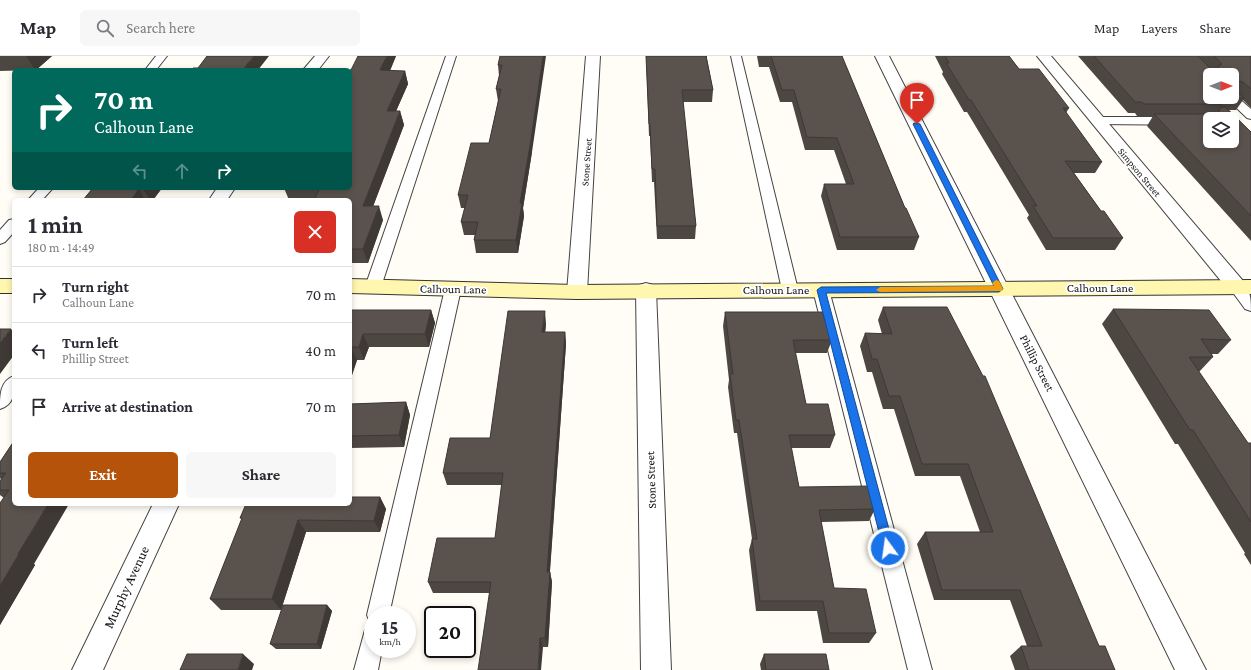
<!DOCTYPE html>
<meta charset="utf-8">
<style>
:root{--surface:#fff;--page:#f7f7f7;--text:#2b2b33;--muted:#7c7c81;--line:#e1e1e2;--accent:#b45309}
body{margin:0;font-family:"Crimson Pro",serif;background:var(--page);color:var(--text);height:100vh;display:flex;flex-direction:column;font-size:15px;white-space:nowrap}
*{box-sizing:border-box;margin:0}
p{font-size:13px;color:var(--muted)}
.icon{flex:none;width:22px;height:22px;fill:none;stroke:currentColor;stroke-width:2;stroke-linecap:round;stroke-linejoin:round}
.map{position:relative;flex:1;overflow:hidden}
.sheet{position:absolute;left:12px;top:142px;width:340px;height:308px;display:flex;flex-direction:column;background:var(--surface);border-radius:6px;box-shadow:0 2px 6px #0003}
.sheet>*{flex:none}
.banner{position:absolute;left:12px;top:12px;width:340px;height:122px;border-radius:6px;box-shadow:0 2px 6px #0003;background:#00695c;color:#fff;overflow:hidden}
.needle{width:26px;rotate:90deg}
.buttons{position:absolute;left:1203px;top:12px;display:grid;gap:8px}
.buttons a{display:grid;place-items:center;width:36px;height:36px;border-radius:6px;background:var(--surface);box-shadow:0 2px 6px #0003;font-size:20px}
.speed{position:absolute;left:364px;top:550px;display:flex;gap:8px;font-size:20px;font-weight:700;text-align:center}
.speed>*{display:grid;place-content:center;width:52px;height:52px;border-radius:50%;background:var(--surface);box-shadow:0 2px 6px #0003;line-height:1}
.speed small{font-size:10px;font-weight:400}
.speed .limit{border:2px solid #111;border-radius:6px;background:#fff;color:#111}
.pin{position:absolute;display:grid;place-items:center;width:34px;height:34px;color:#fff;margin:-41px -17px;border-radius:50% 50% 50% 0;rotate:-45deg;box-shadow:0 0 4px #0007}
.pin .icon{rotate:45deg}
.me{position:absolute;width:44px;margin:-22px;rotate:346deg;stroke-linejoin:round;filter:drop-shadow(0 0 3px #0008)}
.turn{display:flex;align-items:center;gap:14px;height:84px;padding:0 16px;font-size:18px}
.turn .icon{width:52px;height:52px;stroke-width:2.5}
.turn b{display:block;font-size:28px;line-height:34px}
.lanes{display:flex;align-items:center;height:38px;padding:0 16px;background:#0003;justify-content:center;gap:20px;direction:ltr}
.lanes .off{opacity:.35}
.round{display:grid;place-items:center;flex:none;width:42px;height:42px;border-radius:6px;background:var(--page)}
.head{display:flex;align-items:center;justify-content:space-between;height:68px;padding:0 16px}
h1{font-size:24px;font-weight:700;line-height:30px}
.button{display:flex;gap:8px;margin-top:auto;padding:8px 16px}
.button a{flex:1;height:46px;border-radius:6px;background:var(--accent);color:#fff;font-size:16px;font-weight:700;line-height:46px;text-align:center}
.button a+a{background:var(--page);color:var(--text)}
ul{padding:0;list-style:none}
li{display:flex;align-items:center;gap:12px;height:56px;padding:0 16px;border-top:1px solid var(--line)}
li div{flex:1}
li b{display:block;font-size:15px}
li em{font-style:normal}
header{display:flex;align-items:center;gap:24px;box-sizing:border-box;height:56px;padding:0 20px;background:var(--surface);border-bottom:1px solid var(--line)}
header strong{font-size:19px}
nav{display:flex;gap:22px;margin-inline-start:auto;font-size:14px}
.search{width:280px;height:36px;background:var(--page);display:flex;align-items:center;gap:10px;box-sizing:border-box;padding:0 14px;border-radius:6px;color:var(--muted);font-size:15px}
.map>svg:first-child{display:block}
</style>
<header>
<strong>Map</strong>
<div class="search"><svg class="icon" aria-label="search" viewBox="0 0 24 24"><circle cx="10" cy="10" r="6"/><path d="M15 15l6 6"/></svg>Search here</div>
<nav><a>Map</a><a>Layers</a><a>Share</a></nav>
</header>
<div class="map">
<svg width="1251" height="614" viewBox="0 0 1251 614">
<rect width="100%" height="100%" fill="#fffdf5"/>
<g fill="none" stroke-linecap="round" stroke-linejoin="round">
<!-- lane casing -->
<g stroke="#444" stroke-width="2">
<path id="lane" d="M 156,0 L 167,0 L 156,14 L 145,14 Z
M 446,0 L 456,0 L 381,231 L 378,235 L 373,236 L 368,235 L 365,231 Z
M 731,0 L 741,0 L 798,234 L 795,238 L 790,239 L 785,238 L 782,234 Z
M 1232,38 L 1235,39 L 1251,53 L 1251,63 L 1247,62 L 1225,41 L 1232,41 Z
M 1097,61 L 1210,61 L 1215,63 L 1210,63 L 1210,69 L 1093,68 L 1091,65 L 1093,62 Z
M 39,132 L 53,132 L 42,144 L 28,144 Z
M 14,163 L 14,176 L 5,186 L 0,188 L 0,174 L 9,164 Z
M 1237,226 C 1251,230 1251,242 1251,255 L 1245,253 L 1229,231 L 1232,227 Z
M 453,228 L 458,229 L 461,233 L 389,559 L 373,559 L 373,568 L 370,567 L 367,559 L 445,233 L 448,229 Z
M 821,229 L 826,230 L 829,234 L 932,614 L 908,614 L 813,234 L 816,230 Z
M 14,320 C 14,334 16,348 0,353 C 0,339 0,325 14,320 Z
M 373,571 L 373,593 L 382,593 L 378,614 L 354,614 L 365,574 Z"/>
</g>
<!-- street casing -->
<g stroke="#444" stroke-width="2">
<path id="street" d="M 315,0 L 329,0 L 318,14 L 303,14 Z
M 586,0 L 600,0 L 587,236 L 584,241 L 577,243 L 570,241 L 567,236 Z
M 875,0 L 889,0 L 1206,614 L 1175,614 Z
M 1037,0 L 1051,0 L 1244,226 L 1247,231 L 1244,236 L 1237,238 L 1230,236 Z
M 217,132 L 235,132 L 227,144 L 209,144 Z
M 646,227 L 653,229 L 656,234 L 671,614 L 641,614 L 636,234 L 639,229 Z
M 153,448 L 179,448 L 103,614 L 72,614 Z"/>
</g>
<!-- secondary casing -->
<g stroke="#333" stroke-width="2">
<path id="secondary" d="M 0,223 L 14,223 L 14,237 L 0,237 Z
M 350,223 L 577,229 L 1251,224 L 1251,238 L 577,243 L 350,237 Z"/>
</g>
<!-- lane -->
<use href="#lane" fill="#fff" fill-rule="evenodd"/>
<!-- street -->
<use href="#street" fill="#fff" fill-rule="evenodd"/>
<!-- secondary -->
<use href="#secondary" fill="#fff6b0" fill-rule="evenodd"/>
</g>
<!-- wall -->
<path fill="#4d4742" d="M 0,0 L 52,0 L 36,14 L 0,15 Z
M 396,0 L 390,15 L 405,15 L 408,28 L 396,55 L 400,55 L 404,69 L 373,150 L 383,164 L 368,207 L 350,207 L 350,144 L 289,144 L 284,132 L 350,132 L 350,14 Z
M 500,0 L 532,96 L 523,152 L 524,160 L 518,197 L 476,197 L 474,184 L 475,179 L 464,179 L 461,166 L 465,152 L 461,152 L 458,139 L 489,87 L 498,45 L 496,33 L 499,20 L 498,9 Z
M 646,0 L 707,0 L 707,3 L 713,34 L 712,46 L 683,46 L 696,170 L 695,183 L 657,183 L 654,126 L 652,126 L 650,80 L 649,80 Z
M 757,0 L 842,0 L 905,152 L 919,181 L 914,194 L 837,194 L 821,140 L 824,128 L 846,128 L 834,94 L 805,94 L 792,46 L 780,46 L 769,11 L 759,11 Z
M 935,0 L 1009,0 L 1019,13 L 1069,52 L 1066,57 L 1102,106 L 1095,117 L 1074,117 L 1101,155 L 1123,182 L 1115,194 L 1046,194 L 1027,162 L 1029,159 L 967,56 L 964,56 L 942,18 L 943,16 Z
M 1078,0 L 1251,0 L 1251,52 L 1243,44 L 1236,54 L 1229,54 L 1251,76 L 1251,185 L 1147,70 L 1153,60 L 1137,60 L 1135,57 L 1128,57 Z
M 93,132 L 162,132 L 153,144 L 83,144 Z
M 883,251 L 1099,590 L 1115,614 L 1015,614 L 1010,600 L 1021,590 L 1027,590 L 1010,544 L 934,544 L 917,488 L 925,476 L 980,476 L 960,420 L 915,420 L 894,353 L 883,353 L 872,316 L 867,316 L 860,290 L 865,277 L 882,278 L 878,264 Z
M 1113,253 L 1231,284 L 1218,298 L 1212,298 L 1213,301 L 1199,316 L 1248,387 L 1251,387 L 1251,509 L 1244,498 L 1245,497 L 1178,388 L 1175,388 L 1102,268 Z
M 350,254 L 431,254 L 435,267 L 429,291 L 369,291 L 364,304 L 357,304 L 350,325 Z
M 725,256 L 832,284 L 827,297 L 795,297 L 806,348 L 835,379 L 830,392 L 791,392 L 799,431 L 875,453 L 869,465 L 821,466 L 834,532 L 876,577 L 869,587 L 823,587 L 817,555 L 756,555 L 749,494 L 752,483 L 737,377 L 734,377 L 728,331 L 729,324 L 723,270 Z
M 546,268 L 545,276 L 565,276 L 566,288 L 550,516 L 552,526 L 548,591 L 543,591 L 489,537 L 433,537 L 428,526 L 495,482 L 502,429 L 447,429 L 443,417 L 490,382 Z
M 406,346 L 410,359 L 404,391 L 350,392 L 350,348 Z
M 14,385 L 34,508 L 35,509 L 0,569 L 4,442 L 0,439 L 0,425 L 1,423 L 0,422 L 0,406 Z
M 380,441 L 386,453 L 380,476 L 306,476 L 281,554 L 221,554 L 210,543 L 242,463 L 240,462 Z
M 327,549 L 332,555 L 321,593 L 276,593 L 270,588 Z
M 764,598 L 829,614 L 761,614 L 760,608 Z"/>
<!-- shaded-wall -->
<path fill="#3f3936" d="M 26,0 L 52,0 L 36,14 L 35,14 Z
M 254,0 L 269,0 L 258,14 L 242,14 Z
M 387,0 L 396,0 L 384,28 L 380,14 Z
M 543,0 L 546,0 L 532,96 L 523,152 L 524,160 L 518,197 L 516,184 L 520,147 Z
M 405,15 L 408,28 L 390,69 L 387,55 Z
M 1238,28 L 1232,37 L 1232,30 Z
M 400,55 L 404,69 L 368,164 L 363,150 Z
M 144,132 L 162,132 L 153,144 L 150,144 L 143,133 Z
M 139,133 L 145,144 L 131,144 Z
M 379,150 L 383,164 L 368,207 L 363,193 Z
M 431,254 L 435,267 L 429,291 L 425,278 Z
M 545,255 L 546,268 L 544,288 L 542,276 Z
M 11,273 L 14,277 L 14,299 L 0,318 L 0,287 Z
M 565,276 L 566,288 L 549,526 L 547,516 Z
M 363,278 L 369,291 L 364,304 L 359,291 Z
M 351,291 L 357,304 L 350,325 L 350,295 Z
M 406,346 L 410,359 L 404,391 L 399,379 Z
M 380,441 L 386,453 L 380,476 L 374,465 Z
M 48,448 L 69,448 L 34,508 L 35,509 L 0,569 L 0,530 L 18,498 Z
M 298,464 L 306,476 L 281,554 L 272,543 Z
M 550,516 L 552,526 L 548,591 L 545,582 Z
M 327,549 L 332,555 L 321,593 L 317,588 Z
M 540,582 L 543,591 L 541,614 L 538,614 Z
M 243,598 L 254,608 L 252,614 L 238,614 Z"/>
<!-- building -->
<path fill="#5a524d" stroke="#3f3936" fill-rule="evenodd" d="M 207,0 L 254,0 L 242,14 L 191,14 L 193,12 L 198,12 Z
M 358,0 L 387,0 L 380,14 L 405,15 L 387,55 L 400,55 L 363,150 L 379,150 L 363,193 L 350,193 L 350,144 L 314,144 L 320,132 L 350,132 L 350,14 L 351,14 Z
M 500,0 L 543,0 L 531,84 L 520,147 L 522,147 L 516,184 L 474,184 L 478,166 L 461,166 L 468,139 L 458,139 L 471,87 L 489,87 L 501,33 L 496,33 L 502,9 L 498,9 Z
M 646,0 L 706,0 L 713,34 L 682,34 L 696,170 L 657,170 L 655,113 L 652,113 L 650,68 L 649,68 Z
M 771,0 L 842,0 L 905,152 L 906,152 L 919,181 L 840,181 L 824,128 L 854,128 L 837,82 L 807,81 L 794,34 L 782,34 Z
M 945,0 L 1009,0 L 1019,13 L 1039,13 L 1069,52 L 1063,52 L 1102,106 L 1065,105 L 1101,155 L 1104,155 L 1123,182 L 1053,182 L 1033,150 L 1037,150 L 971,44 L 969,44 L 946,7 L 949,7 Z
M 1094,0 L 1198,0 L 1212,14 L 1218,15 L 1219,9 L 1221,9 L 1221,7 L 1214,0 L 1251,0 L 1251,33 L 1244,27 L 1240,25 L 1238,28 L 1232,30 L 1232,19 L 1210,19 L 1210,41 L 1232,41 L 1232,31 L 1244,42 L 1233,42 L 1236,44 L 1217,44 L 1222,50 L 1218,48 L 1144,48 L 1142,46 L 1135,46 Z
M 1225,51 L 1251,76 L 1251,160 L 1154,58 L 1218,58 L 1220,52 ZM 1210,63 L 1232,63 L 1232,85 L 1210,85 Z
M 93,132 L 144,132 L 143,133 L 139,133 L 131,144 L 83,144 Z
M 883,251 L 947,251 L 983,320 L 985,320 L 1099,590 L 1105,590 L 1115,614 L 1029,614 L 1021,590 L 1042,590 L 1020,534 L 942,534 L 925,476 L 993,476 L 968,408 L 922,408 L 900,340 L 889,340 L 877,303 L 872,303 L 865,277 L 892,278 Z
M 1113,253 L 1209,254 L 1231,284 L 1201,283 L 1213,301 L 1189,301 L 1248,387 L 1251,387 L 1251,466 L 1193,374 L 1190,374 Z
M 350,254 L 431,254 L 425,278 L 363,278 L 359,291 L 351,291 L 350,295 Z
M 508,255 L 545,255 L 542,276 L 565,276 L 547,516 L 550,516 L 545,582 L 540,582 L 538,614 L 478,614 L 491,526 L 428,526 L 437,482 L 495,482 L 503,417 L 443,417 L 450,382 L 490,382 Z
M 725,256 L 824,256 L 832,284 L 793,284 L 806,348 L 828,348 L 835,379 L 789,379 L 799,431 L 869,430 L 875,453 L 819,454 L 834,532 L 866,533 L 876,577 L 829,577 L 823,545 L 760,545 L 752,483 L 757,483 L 739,364 L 736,364 L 730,318 L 733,318 Z
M 0,273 L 11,273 L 0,287 Z
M 406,346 L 399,379 L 350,380 L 350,348 Z
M 14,385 L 14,448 L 48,448 L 18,498 L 19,498 L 0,530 L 0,447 L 9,434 L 0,434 L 0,425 L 6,417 L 0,417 L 0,406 Z
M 350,441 L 380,441 L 374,465 L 298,464 L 272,543 L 210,543 L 242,462 L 240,462 L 246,448 L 350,448 Z
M 283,549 L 327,549 L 317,588 L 270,588 Z
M 187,598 L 243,598 L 238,614 L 180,614 Z
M 764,598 L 826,598 L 829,614 L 766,614 Z"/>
<!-- route -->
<path fill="#1a73e8" stroke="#114b97" d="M 914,67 L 920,68 L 1003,233 L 999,236 L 826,237 L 894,492 L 892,496 L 888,497 L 885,496 L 883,492 L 817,234 L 821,231 L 994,230 L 913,68 Z"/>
<!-- slow -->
<path fill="#f59e0b" d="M 996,224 L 999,225 L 1003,233 L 1002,235 L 880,236 L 876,234 L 880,231 L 994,230 L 992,227 Z"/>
<g text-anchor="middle" stroke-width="4" stroke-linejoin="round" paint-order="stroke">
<!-- far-street labels -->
<g font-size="10" fill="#111" stroke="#fff">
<text transform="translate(586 106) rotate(-86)" y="4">Stone Street</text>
<text transform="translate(1140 116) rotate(50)" y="4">Simpson Street</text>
</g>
<!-- street labels -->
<g font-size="12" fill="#111" stroke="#fff">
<text x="1100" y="236">Calhoun Lane</text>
<text transform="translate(453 233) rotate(1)" y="4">Calhoun Lane</text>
<text x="776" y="238">Calhoun Lane</text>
<text transform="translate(1037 307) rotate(63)" y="4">Phillip Street</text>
<text transform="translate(651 424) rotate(-92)" y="4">Stone Street</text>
</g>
<!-- near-street labels -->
<g font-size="14" fill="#111" stroke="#fff">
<text transform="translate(126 531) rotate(-65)" y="5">Murphy Avenue</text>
</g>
</g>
</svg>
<div class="buttons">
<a><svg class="needle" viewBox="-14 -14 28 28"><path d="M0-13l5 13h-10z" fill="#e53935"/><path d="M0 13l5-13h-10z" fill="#7c7c81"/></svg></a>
<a><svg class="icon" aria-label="layers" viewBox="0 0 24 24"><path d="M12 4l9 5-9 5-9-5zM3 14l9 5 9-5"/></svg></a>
</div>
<div class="speed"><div>15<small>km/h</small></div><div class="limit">20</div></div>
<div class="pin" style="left:917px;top:68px;background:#d93025"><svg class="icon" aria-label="arrive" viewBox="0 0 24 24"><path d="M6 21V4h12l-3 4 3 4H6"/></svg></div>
<svg class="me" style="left:888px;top:492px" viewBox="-20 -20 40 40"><circle r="17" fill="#1a73e8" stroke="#fff" stroke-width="3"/><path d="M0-11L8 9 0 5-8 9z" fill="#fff"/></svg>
<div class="banner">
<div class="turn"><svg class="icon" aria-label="right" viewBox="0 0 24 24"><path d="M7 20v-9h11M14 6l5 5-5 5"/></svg><div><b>70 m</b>Calhoun Lane</div></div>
<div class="lanes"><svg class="icon off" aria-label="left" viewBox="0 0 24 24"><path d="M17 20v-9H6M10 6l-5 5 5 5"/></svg><svg class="icon off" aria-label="ahead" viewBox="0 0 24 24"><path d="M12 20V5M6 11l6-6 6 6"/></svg><svg class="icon" aria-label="right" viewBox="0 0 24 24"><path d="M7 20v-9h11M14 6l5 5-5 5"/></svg></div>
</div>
<section class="sheet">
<div class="head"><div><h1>1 min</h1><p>180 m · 14:49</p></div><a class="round" style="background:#d93025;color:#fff"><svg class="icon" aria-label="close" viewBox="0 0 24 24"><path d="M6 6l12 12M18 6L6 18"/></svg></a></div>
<ul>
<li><svg class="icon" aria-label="right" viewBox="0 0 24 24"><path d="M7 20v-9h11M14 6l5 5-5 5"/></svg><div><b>Turn right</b><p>Calhoun Lane</p></div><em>70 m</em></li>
<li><svg class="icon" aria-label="left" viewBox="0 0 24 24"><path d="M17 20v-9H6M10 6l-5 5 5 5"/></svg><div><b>Turn left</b><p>Phillip Street</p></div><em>40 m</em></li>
<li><svg class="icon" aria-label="arrive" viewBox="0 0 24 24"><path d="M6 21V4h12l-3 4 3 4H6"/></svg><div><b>Arrive at destination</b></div><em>70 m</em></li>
</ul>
<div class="button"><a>Exit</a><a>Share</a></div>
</section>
</div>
